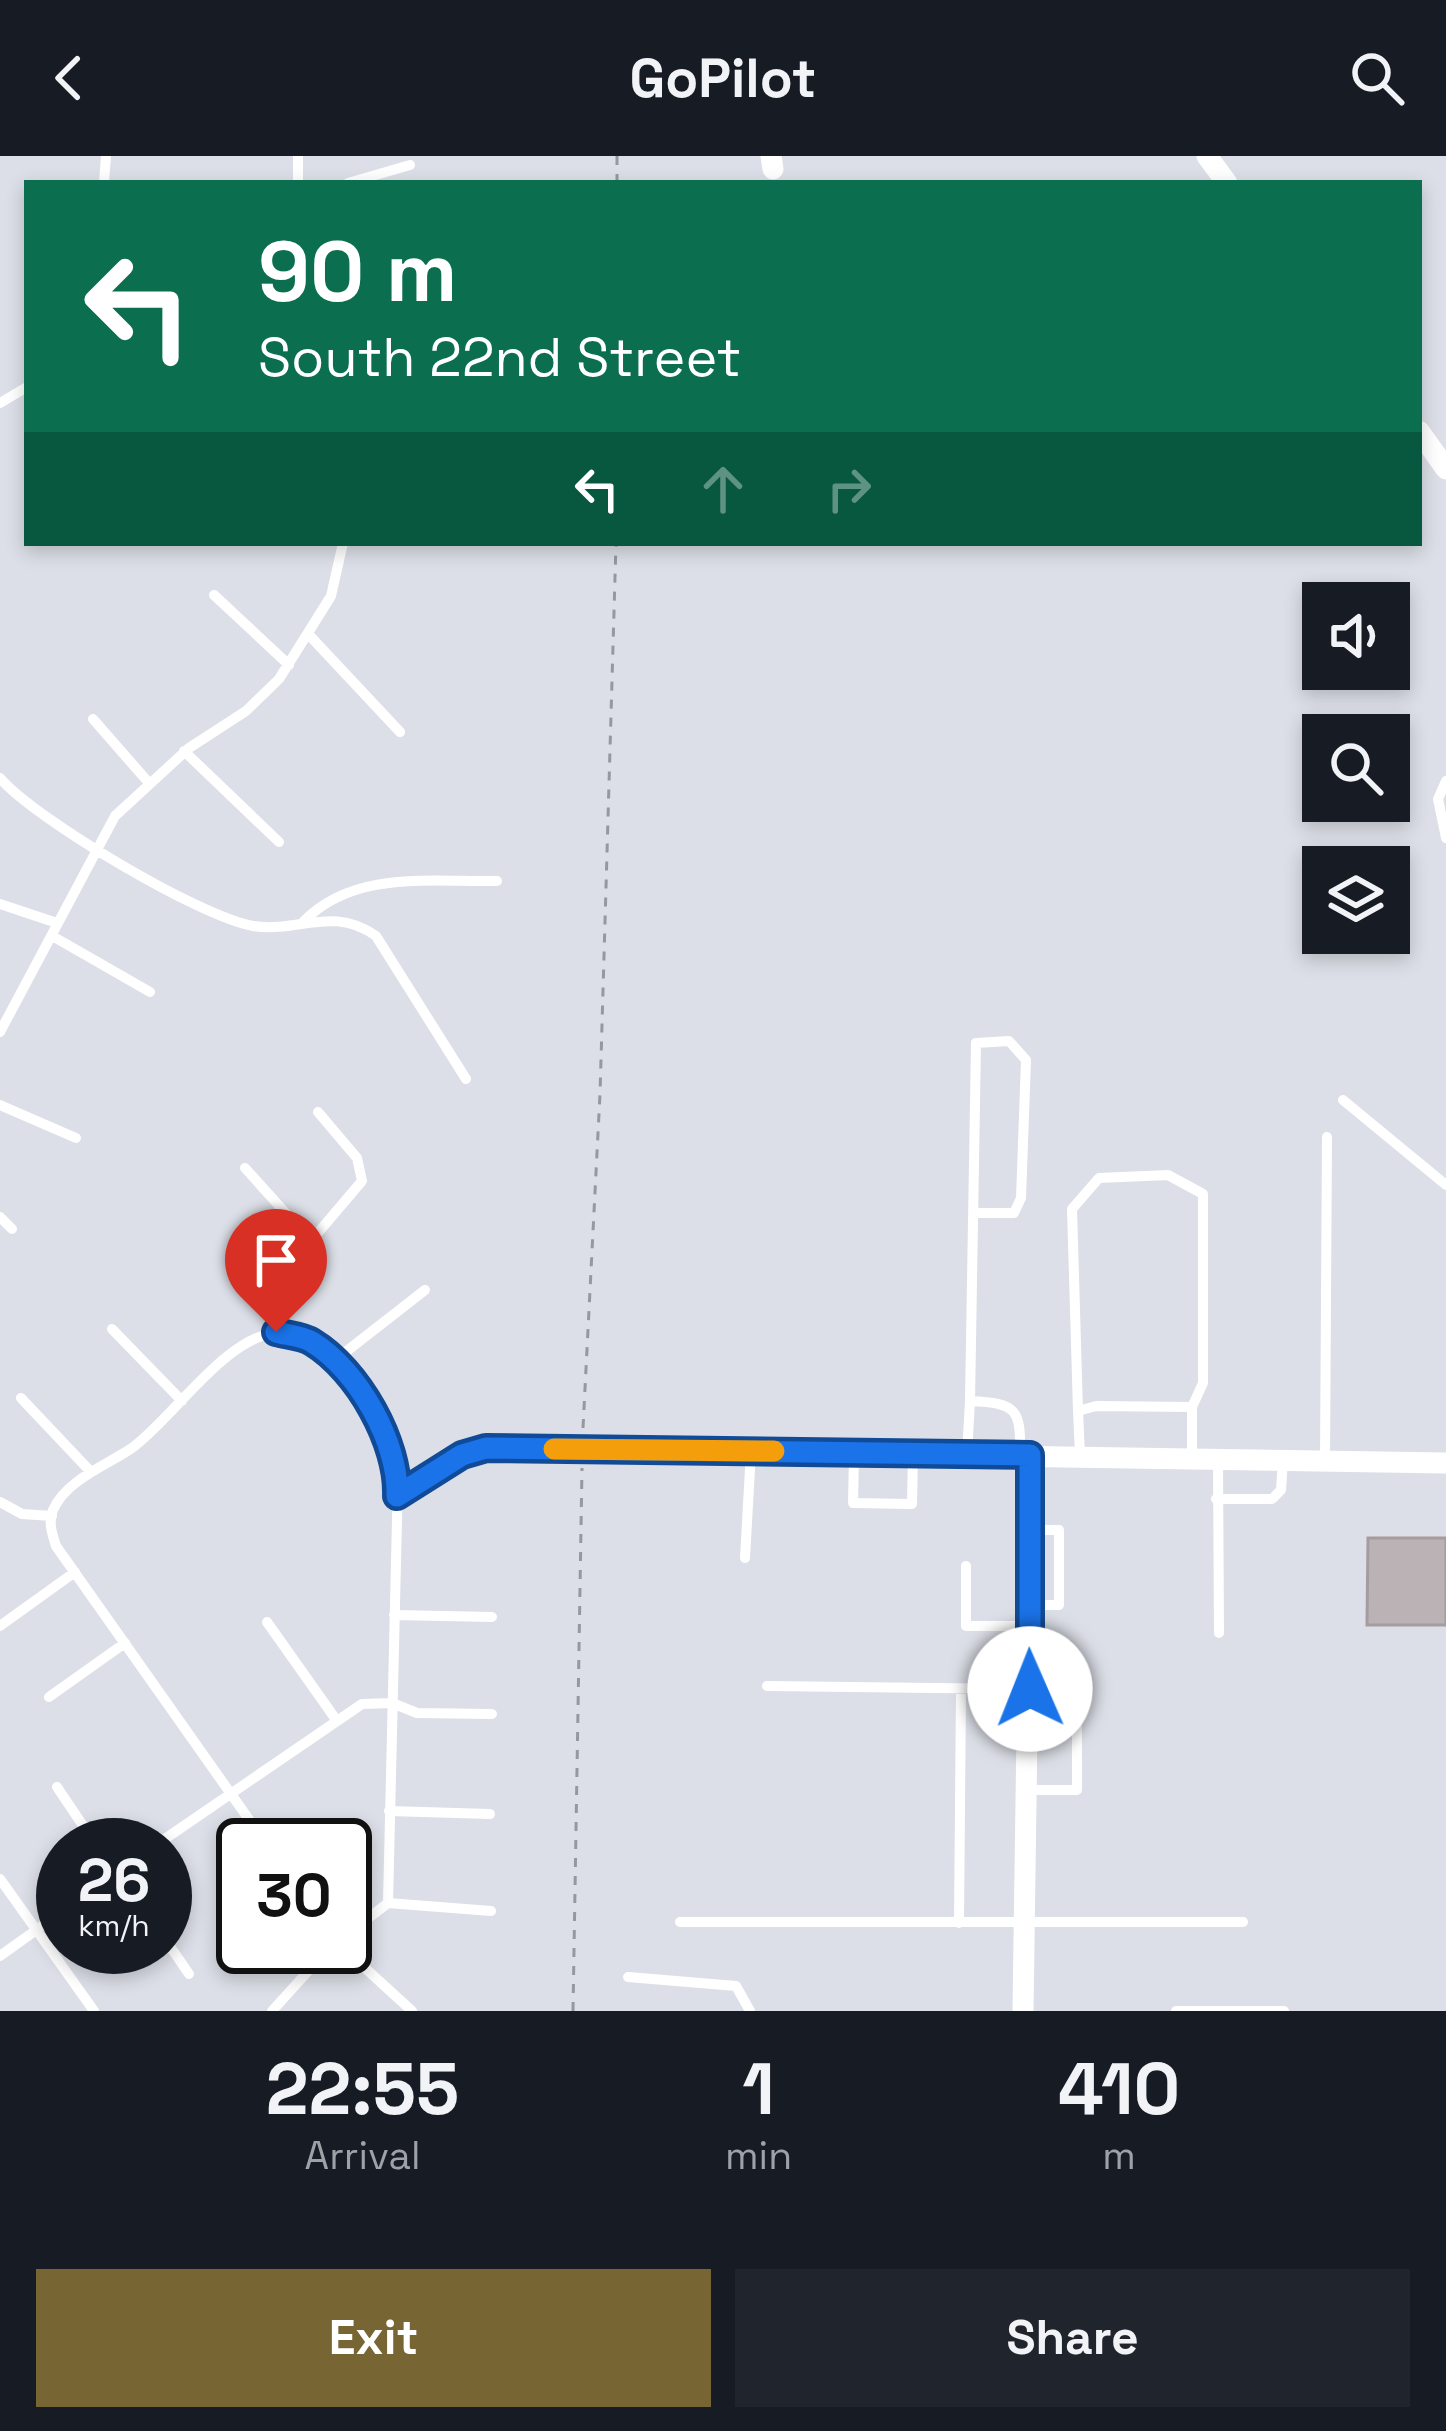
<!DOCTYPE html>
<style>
:root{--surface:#171b24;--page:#20242c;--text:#f1f3f6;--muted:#9ea1a6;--accent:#776634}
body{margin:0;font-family:"Space Grotesk",sans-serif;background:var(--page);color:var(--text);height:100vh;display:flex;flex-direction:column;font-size:45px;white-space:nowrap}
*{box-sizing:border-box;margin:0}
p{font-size:39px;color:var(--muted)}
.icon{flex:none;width:66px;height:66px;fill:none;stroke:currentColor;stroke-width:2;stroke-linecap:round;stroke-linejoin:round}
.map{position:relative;height:1855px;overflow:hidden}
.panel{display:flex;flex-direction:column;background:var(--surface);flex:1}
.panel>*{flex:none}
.banner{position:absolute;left:24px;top:24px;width:1398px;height:366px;border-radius:0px;box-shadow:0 6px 18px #0003;background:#0b6e4f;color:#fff;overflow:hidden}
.buttons{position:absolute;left:1302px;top:426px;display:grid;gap:24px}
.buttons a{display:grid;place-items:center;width:108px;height:108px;border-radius:0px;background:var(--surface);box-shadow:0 6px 18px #0003;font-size:60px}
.speed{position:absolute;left:36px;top:1662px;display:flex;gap:24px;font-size:60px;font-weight:700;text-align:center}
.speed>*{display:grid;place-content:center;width:156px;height:156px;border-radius:50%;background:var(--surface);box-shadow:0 6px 18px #0003;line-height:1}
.speed small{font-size:30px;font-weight:400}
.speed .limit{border:6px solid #111;border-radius:18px;background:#fff;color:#111}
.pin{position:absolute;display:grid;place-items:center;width:102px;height:102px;color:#fff;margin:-123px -51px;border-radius:50% 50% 50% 0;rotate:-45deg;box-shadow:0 0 12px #0007}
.pin .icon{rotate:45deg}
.me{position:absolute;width:132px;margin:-66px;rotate:359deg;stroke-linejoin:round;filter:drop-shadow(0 0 9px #0008)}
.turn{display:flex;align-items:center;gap:42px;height:252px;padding:0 36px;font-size:54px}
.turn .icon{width:156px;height:156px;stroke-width:2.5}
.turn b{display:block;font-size:84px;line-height:102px}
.lanes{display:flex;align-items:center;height:114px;padding:0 36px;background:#0003;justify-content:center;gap:60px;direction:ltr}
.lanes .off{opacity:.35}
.eta{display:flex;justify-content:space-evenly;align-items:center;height:204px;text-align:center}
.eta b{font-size:72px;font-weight:600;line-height:84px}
.primary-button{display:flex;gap:24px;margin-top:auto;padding:24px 36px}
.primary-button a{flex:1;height:138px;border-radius:0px;background:var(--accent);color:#fff;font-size:48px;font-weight:600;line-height:138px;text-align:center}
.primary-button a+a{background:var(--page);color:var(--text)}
header{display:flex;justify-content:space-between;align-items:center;height:156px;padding:0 36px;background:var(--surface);font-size:54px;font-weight:600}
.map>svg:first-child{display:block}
</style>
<header><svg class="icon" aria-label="back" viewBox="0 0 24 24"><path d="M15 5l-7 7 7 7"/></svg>GoPilot<svg class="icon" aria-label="search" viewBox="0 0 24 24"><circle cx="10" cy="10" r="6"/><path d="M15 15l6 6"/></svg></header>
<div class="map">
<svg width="1446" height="1855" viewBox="0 0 1446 1855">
<rect width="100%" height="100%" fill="#dcdfe7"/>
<!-- building -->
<path fill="#bbb2b6" stroke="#a59ca0" stroke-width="3" d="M 1368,1382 L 1446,1382 L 1446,1469 L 1367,1469 Z"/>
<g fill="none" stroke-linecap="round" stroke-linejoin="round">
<!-- path -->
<path stroke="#96989e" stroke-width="3" stroke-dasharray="9 9" stroke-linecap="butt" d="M 617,0 L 617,27
M 583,1272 L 600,938 L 616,387
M 573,1855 L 582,1312"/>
<!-- service -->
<path stroke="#fff" stroke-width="10" d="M 104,27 L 106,0
M 298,27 L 298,0
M 348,27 L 410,9
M 0,247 L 27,231
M 214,439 L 289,509
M 310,480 L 400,576
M 93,563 L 149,627
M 184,595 L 279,686
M 0,622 C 35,663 200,761 253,770 C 299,777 333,749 376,780 L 466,923
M 1446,625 L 1438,643 L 1446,682
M 0,748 L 57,767
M 304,765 C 354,714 431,726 497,725
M 54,781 L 150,836
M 0,876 L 115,660 L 189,592 L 246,555 L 279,523 L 331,440 L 343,387
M 1343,944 L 1446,1029
M 0,949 L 76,982
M 245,1012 L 311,1085
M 0,1061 L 12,1073
M 112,1173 L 182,1245
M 276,1176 L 280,1138 L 311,1085 L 362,1025 L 357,1002 L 318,956
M 334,1205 L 425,1134
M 21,1242 L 91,1316
M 970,1245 L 976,887 L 1009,885 L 1026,904 L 1021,1042 L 1014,1057 L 973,1057
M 1078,1255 L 1072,1053 L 1099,1022 L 1168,1019 L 1203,1038 L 1203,1227 L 1192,1251 L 1192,1301
M 967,1298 L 970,1245 C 1017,1247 1021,1253 1020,1299
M 854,1299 L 853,1347 L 912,1348 L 913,1300
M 1080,1299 L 1078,1255 L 1096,1250 L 1192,1251
M 1218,1305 L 1219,1477
M 1325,1305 L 1327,981
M 1216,1343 L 1272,1343 L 1281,1334 L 1283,1304
M 0,1346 L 22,1358 L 52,1360
M 745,1402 L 751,1295
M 966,1410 L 966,1470 L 1030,1470
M 1030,1449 L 1059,1449 L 1059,1374 L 1031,1374
M 394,1459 L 492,1461
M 267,1466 L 337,1565
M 0,1470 L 75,1416
M 767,1530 L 1027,1533
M 49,1541 L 125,1487
M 57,1631 L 96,1689
M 1028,1634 L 1077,1634 L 1077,1555
M 389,1655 L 490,1658
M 156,1689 L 362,1548 L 392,1547 L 417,1557 L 492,1558
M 267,1689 L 56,1390 C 52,1377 48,1367 53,1354 C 66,1324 107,1309 132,1292 C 173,1262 223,1184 274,1177 C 336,1168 384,1275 398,1321 L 388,1747 L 345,1780
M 0,1723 L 94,1855
M 388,1747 L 491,1755
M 680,1766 L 1243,1766
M 959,1767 L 961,1533
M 165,1783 L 189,1818
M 342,1791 L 412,1855
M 0,1800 L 63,1755
M 628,1821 L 736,1830 L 750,1855
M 272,1855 L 330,1791
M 1176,1855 L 1284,1855"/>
<!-- minor -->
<path stroke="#fff" stroke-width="21" d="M 771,0 L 773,13
M 1207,0 L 1227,27
M 1419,275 L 1446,313
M 397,1340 L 462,1299 L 486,1292 L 1446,1307
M 1023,1855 L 1031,1299"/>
</g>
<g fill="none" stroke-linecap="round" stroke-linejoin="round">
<!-- route casing -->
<g stroke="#114b97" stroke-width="30">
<path id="route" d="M 276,1176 C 287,1179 303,1180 312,1186 C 358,1214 399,1287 397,1340 L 462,1299 L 486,1292 L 1030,1299 L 1030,1533"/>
</g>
<!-- route -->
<use href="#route" stroke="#1a73e8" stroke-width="21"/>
<!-- slow -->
<path stroke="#f59e0b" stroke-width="21" d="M 554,1293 L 774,1295"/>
</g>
</svg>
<div class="buttons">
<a><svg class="icon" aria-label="sound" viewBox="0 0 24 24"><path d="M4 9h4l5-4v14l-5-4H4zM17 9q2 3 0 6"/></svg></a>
<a><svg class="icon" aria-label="search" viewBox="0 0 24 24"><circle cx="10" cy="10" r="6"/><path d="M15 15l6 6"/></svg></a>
<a><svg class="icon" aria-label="layers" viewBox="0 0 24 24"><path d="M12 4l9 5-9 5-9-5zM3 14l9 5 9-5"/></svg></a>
</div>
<div class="speed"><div>26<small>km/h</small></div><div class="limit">30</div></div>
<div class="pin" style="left:276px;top:1176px;background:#d93025"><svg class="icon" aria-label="arrive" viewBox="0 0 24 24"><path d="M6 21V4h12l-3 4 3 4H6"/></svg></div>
<svg class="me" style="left:1030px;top:1533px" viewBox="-20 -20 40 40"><circle r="19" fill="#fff"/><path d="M0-13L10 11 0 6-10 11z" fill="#1a73e8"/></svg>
<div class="banner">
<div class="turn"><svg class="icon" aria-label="left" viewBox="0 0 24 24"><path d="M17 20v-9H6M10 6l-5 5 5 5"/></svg><div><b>90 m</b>South 22nd Street</div></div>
<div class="lanes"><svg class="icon" aria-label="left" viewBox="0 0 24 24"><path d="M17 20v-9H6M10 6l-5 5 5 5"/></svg><svg class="icon off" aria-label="ahead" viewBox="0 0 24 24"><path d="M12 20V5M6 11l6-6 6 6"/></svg><svg class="icon off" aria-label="right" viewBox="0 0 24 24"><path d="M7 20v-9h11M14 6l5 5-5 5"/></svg></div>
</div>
</div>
<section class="panel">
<div class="eta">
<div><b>22:55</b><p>Arrival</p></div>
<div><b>1</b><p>min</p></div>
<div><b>410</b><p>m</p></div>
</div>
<div class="primary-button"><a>Exit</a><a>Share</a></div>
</section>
